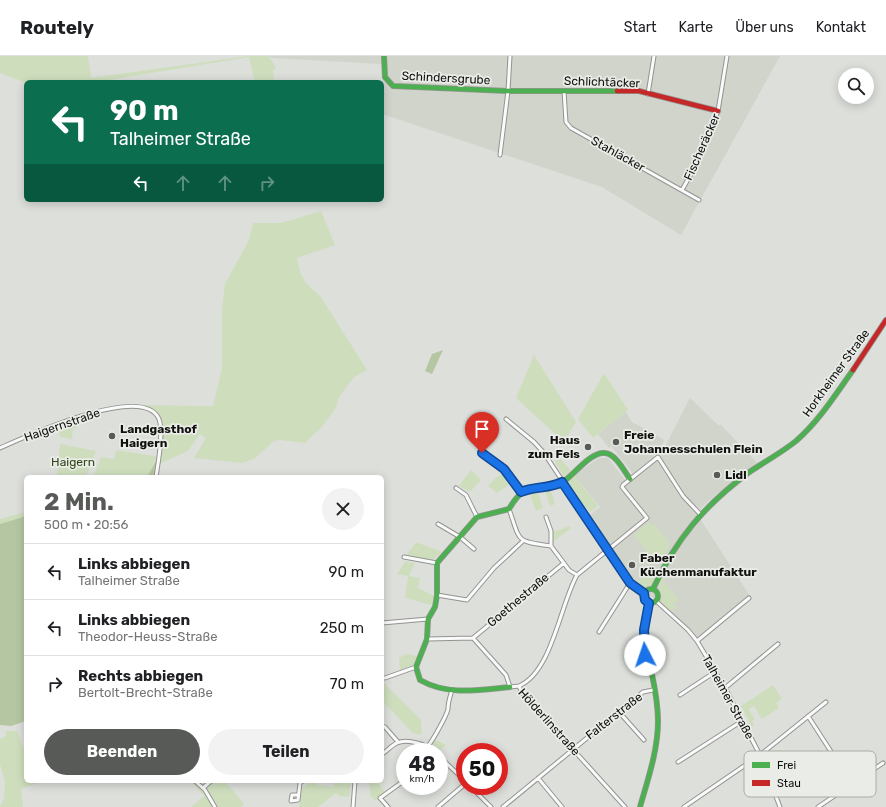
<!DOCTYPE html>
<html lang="de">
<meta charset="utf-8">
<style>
:root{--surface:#fff;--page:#f2f2f2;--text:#202124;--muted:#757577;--line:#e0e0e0;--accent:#585a57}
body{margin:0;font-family:Rubik,sans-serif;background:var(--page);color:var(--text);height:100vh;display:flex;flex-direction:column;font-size:15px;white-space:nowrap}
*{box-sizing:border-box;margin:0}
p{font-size:13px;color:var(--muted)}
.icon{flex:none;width:22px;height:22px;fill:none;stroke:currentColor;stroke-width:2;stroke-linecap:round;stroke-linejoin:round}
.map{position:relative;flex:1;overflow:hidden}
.drawer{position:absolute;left:24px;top:419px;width:360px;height:308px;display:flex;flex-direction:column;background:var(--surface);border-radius:6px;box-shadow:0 2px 10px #0003}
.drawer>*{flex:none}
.guide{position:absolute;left:24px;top:24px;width:360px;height:122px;border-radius:6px;box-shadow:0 2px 10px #0003;background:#0b6e4f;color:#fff;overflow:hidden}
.buttons{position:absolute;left:838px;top:12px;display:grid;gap:8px}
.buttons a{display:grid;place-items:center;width:36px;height:36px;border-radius:50%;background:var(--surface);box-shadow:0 2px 10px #0003;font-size:20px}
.speed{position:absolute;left:396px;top:687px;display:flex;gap:8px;font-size:20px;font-weight:700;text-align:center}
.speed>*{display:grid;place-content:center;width:52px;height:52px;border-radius:50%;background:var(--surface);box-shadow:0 2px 10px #0003;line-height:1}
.speed small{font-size:10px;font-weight:400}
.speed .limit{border:6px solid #d22;background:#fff;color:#111}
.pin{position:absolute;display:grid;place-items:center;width:34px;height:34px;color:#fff;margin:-41px -17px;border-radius:50% 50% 50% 0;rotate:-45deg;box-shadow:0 0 4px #0007}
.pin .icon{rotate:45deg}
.me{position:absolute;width:44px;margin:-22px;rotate:356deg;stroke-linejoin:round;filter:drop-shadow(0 0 3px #0008)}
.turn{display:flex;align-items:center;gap:14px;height:84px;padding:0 20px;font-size:18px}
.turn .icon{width:52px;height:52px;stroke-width:2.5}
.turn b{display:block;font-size:28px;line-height:34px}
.lanes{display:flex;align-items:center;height:38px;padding:0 20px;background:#0003;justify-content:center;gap:20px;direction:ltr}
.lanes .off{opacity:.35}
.round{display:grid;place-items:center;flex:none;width:42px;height:42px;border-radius:21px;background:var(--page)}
.overview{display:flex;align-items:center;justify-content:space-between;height:68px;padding:0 20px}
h1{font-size:24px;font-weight:700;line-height:30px;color:var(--accent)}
.primary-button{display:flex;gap:8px;margin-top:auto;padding:8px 20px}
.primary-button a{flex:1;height:46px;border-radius:24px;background:var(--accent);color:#fff;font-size:16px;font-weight:700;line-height:46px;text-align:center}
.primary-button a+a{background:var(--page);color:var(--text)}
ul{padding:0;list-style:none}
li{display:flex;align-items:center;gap:12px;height:56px;padding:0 20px;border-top:1px solid var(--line)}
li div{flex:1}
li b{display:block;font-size:15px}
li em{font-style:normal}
header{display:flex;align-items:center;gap:24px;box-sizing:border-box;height:56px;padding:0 20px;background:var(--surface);border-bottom:1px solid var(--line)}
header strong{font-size:19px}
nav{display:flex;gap:22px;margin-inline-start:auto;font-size:14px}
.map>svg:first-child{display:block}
</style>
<header>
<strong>Routely</strong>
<nav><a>Start</a><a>Karte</a><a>Über uns</a><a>Kontakt</a></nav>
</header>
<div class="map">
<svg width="886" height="751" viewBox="0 0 886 751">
<rect width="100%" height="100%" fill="#dddfdb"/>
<!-- built -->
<path fill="#d0d4cb" d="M 269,0 L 780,0 L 681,179 L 602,131 L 382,58 L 382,8 L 272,2 Z
M 690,342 L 719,370 L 720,368 L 758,408 L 714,440 L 700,453 L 686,441 L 752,543 L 702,585 L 659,546 L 641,533 L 629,519 L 613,499 L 590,459 L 600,451 L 574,419 L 599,402 L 608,402 L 628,428 L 660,400 Z
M 625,355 L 632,366 L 663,383 L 664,385 L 660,393 L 654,398 L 654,401 L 631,419 L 632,416 L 611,390 L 609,392 L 598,378 Z"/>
<!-- green -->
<path fill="#cedebd" d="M 0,0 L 88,0 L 91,22 L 248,0 L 269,0 L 276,12 L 273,14 L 274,26 L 255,26 L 249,1 L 96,26 L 26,27 L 0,17 Z
M 321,155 L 335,189 L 297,202 L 300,216 L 306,227 L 321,241 L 367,314 L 354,321 L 339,341 L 335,353 L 322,371 L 305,387 L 280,384 L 274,385 L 254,403 L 242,407 L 194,402 L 206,382 L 200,378 L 188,395 L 159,408 L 156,405 L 147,421 L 93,421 L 101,401 L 114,403 L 116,394 L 160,401 C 162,368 170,352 130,349 L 213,350 L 222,312 L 222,252 L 225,228 L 249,184 L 253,167 L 281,167 Z
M 534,299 L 576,366 L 564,386 L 516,342 Z
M 604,317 L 628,354 L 593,382 L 578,363 Z
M 75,365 L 77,365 L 76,373 L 73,372 L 72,383 L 60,381 L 59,376 L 61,371 Z
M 60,388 L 96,395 L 86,421 L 57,421 Z
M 558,400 L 571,415 L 564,421 L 555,406 Z
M 471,414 L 481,424 L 470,436 L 459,430 Z
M 504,417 L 512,427 L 497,437 L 488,430 L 495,422 Z
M 574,419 L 598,450 L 590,456 L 586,451 L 584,452 L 566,425 Z
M 545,435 L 551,435 L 555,448 L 550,450 Z
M 538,436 L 543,452 L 536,455 L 529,437 Z
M 26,456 L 26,460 L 0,468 L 0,463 Z
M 648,466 L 651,470 L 654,468 L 668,485 L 669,492 L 658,508 L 634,479 Z
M 570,470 L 571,472 L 553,486 L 553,476 Z
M 416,486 L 442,496 L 432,505 L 410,501 L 407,498 Z
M 674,498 L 666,512 L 664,526 L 679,544 L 673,548 L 676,551 L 670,555 L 659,546 L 658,534 L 660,525 Z
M 405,506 L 415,507 L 409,520 L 420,522 L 418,532 L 434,540 L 431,549 L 405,542 L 408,520 L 397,518 Z
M 656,513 L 656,520 L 650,531 L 641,533 L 637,525 Z
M 406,598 L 417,600 L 413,609 L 400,614 L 399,602 Z
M 382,625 L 421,664 L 422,677 L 419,679 L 412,676 L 382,645 Z
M 773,629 L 782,643 L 776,647 L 779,652 L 762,663 L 754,650 L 749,653 L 755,664 L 752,665 L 754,669 L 749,672 L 747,668 L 750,667 L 741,650 Z
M 6,675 L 17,675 L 26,699 L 26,725 L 42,725 L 21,733 L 23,751 L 0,751 L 4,743 L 5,727 L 0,708 L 0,683 L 6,680 Z
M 435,683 L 446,689 L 440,694 L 433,688 Z
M 190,725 L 197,728 L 214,751 L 191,751 L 204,740 Z
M 196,725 L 225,725 L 244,748 L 241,751 L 216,751 Z
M 310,725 L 317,725 L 315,727 L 317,729 L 333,731 L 334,725 L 351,725 L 349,741 L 339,740 L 336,737 L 318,751 L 299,751 L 301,731 L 304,731 Z
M 367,725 L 377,725 L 385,737 L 375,745 L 370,739 L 370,730 Z"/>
<!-- forest -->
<path fill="#b5c7a2" d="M 443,294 L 432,318 L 425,315 L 432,298 Z
M 156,405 L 159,408 L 159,421 L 147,421 Z
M 26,460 L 26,665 L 11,670 L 0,669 L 0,468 Z"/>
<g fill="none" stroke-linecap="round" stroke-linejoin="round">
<!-- street casing -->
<g stroke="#939492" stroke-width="5">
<path id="street" d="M 564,35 L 566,66 L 571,72 L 699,144
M 648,38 L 654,0
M 500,99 L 508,35 L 510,0
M 682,134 L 696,109 L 718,55 L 727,0
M 506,363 L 534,386 L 544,397 L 630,527 L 644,537
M 0,392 C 25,381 143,326 159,363 C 164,377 158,407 156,421
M 482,397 L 504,413 L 521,436
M 456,432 L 466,439 L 477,461
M 509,453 C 521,487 515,485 551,490
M 546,461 L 551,475 L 551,490 L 569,514 L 577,519
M 438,468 L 460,481 L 474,493
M 404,501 L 437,507
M 437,539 L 467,544 L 494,512 L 523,485
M 656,545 L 688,574 L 697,585 L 725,632 L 760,699 L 780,751
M 382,567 L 428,563
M 599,576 L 630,527
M 473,582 L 564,507
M 427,583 L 473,582 L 506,619 L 510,631 L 519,630 L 522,637 L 625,751
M 697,585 L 749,542
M 385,622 L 416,611
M 519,630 C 552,616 560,549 577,519 L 647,462 L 622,431 L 623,429 L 658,401 L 683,440 L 700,458
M 725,632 L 778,588
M 680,639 L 715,616
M 619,656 L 644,684
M 808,660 L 852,728
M 382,670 L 385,671 L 398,686
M 428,690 C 433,684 447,659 448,653 C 448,646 450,641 452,634
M 382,698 C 387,695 392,689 397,687 C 408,682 427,689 435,696
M 439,700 L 465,725
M 678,706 L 742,665
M 538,722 L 562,751
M 195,725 L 205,734 L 215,751
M 470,730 L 491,751
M 203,732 L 211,725
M 298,739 L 292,739 L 291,745 L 298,744 L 300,727 L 303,725
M 353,751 L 355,725
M 388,751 L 380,742 L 405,724
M 438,751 L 465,728
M 503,751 L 643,636 L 653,634
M 684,751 L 760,699 L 826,646
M 818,751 L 883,707"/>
</g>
<!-- fast casing -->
<g stroke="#939492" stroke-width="6">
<path id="fast" d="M 384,0 L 385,21 L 393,30 L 508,35 L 617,35
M644 540a7 7 0 1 1 14 0a7 7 0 1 1-14 0Z
M 653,533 C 676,483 704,450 748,417 C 764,406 781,397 796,385 C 819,365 836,338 853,314
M 510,631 C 479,634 448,640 420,624 L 416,611 L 427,583 L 428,563 L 435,551 L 437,539 L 437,507 L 477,461 L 509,453 C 530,417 539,441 563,426 C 574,419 591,395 605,397 C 616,398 624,415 630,423
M 640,751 C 648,723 658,694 658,665 C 658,621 639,594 649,547"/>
</g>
<!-- jam casing -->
<g stroke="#939492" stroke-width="6">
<path id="jam" d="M 617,35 L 639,35 L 718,55
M 853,314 L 886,264"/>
</g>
<!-- street -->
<use href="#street" stroke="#fafafa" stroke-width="3"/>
<!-- fast -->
<use href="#fast" stroke="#4caf50" stroke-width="4.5"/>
<!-- jam -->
<use href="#jam" stroke="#c62828" stroke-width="4.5"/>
</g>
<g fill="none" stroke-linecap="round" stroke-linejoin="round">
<!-- route casing -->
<g stroke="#114b97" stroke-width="10">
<path id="route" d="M 482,397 L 504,413 L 521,436 C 535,430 549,433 562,426 L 630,527 L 644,537 L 645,544 L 649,547 L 644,574 L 645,599"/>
</g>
<!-- route -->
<use href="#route" stroke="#1a73e8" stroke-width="7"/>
</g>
<!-- markers -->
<g fill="#585a57" stroke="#eaede7" stroke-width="1.5">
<circle cx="112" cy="380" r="4"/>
<circle cx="616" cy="386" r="4"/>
<circle cx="588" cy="391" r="4"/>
<circle cx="717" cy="419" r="4"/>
<circle cx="632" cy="509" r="4"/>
</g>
<g text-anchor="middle" stroke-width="3.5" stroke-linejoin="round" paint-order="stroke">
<!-- street labels -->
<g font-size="12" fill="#111210" stroke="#eaede7">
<text transform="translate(446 22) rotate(3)" y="4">Schindersgrube</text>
<text transform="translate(602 26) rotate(2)" y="4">Schlichtäcker</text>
<text transform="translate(702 91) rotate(-66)" y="4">Fischeräcker</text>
<text transform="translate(618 98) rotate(29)" y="4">Stahläcker</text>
<text transform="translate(836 317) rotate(-54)" y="4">Horkheimer Straße</text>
<text transform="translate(62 369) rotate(-19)" y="4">Haigernstraße</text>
<text transform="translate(518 544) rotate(-40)" y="4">Goethestraße</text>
<text transform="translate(728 641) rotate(61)" y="4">Talheimer Straße</text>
<text transform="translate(614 660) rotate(-38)" y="4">Falterstraße</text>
<text transform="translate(549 666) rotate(48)" y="4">Hölderlinstraße</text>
</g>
<!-- poi labels -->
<g font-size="12" font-weight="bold" fill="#111210" stroke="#eaede7" text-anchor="start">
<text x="120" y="377">Landgasthof<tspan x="120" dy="14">Haigern</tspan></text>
<text x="624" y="383">Freie<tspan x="624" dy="14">Johannesschulen Flein</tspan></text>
<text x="580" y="388" text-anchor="end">Haus<tspan x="580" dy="14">zum Fels</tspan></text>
<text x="725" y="423">Lidl</text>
<text x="640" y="506">Faber<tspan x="640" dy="14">Küchenmanufaktur</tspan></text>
</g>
<!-- park labels -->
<g font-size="12" fill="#304416" stroke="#eaede7">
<text x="73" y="410">Haigern</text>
</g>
</g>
<!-- legend -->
<rect x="744" y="695" width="132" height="46" rx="6" fill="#eaede7" stroke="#a9aba6" stroke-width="1"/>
<rect x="752" y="706" width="18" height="6" fill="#4caf50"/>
<rect x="752" y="724" width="18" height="6" fill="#c62828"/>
<g font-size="11" fill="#111210">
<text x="777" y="713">Frei</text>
<text x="777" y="731">Stau</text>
</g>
</svg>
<div class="buttons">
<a><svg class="icon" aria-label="search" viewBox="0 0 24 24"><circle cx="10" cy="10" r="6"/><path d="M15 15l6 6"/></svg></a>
</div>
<div class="speed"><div>48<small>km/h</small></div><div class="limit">50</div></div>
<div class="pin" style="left:482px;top:397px;background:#d93025"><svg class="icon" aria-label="arrive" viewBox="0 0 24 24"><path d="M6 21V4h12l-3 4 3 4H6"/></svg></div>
<svg class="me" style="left:645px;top:599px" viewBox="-20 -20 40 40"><circle r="19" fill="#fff"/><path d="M0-13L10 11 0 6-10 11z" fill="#1a73e8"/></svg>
<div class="guide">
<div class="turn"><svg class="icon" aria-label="left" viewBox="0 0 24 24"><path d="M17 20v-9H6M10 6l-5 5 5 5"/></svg><div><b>90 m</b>Talheimer Straße</div></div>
<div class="lanes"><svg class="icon" aria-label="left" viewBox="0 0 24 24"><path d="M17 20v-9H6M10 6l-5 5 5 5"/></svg><svg class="icon off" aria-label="ahead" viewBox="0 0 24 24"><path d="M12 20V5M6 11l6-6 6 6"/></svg><svg class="icon off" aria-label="ahead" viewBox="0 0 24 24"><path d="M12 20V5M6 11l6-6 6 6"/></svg><svg class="icon off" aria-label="right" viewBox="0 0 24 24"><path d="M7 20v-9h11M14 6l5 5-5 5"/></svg></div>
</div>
<section class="drawer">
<div class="overview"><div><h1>2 Min.</h1><p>500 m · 20:56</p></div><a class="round"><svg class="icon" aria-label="close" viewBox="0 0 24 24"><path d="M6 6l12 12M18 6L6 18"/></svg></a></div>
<ul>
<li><svg class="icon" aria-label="left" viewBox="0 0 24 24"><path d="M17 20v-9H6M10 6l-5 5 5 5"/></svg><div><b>Links abbiegen</b><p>Talheimer Straße</p></div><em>90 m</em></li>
<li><svg class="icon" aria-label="left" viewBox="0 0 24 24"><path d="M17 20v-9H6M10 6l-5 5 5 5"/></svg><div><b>Links abbiegen</b><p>Theodor-Heuss-Straße</p></div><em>250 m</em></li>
<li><svg class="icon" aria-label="right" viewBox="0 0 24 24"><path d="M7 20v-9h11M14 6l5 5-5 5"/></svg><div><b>Rechts abbiegen</b><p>Bertolt-Brecht-Straße</p></div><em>70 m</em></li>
</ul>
<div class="primary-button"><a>Beenden</a><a>Teilen</a></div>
</section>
</div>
